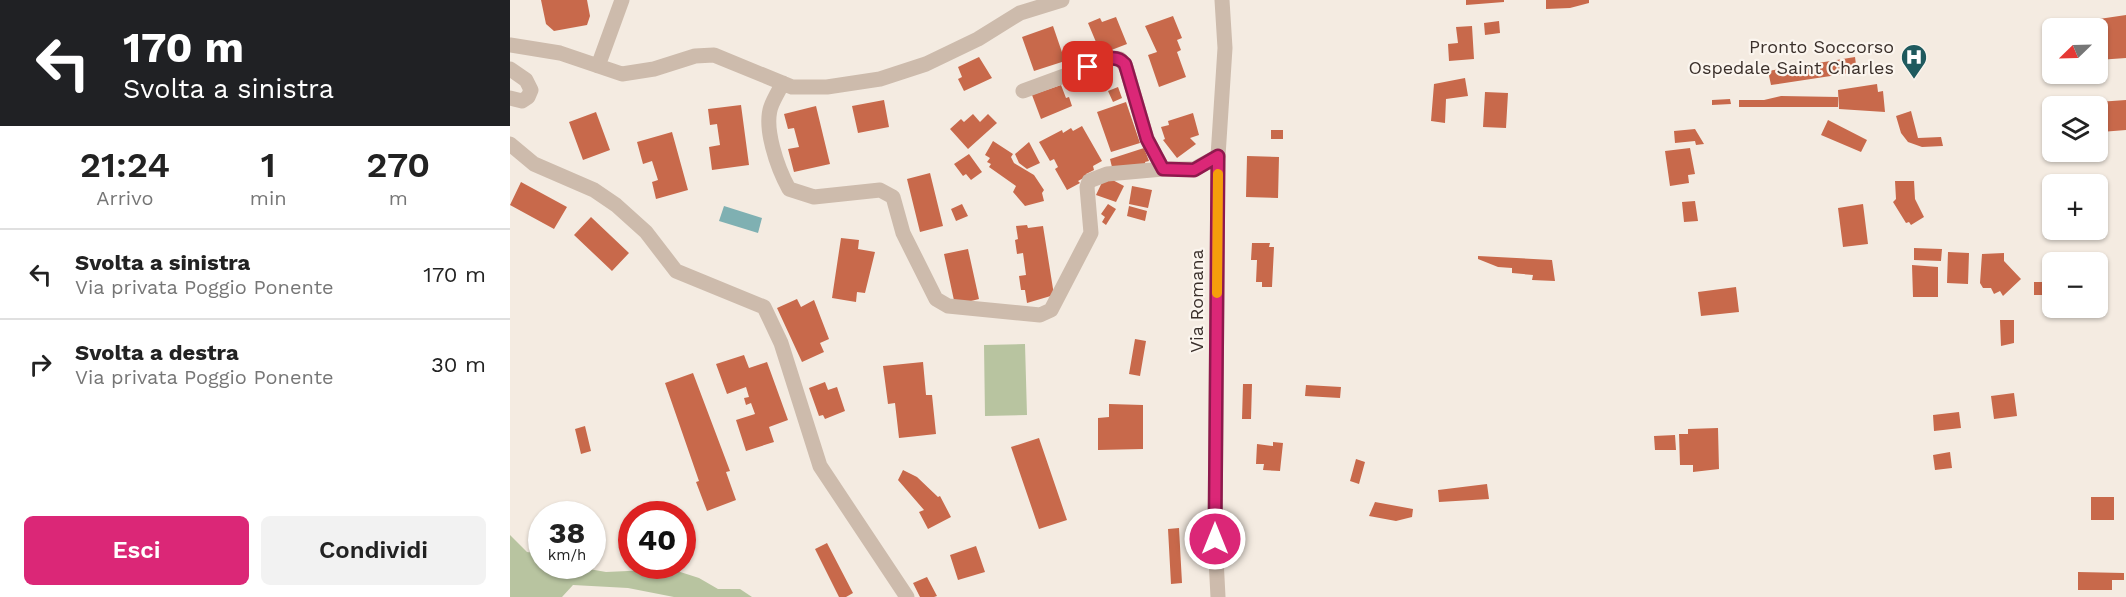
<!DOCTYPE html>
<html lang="it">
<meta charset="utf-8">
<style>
:root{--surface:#fff;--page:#f2f2f2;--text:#222;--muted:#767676;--line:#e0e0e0;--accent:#db2777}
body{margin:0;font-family:"Work Sans",sans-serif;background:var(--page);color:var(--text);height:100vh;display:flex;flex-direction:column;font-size:22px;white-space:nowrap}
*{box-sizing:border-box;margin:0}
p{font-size:20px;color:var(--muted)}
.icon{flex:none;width:33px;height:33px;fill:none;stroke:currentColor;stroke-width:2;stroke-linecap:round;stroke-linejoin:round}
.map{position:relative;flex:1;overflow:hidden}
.sheet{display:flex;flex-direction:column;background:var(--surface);width:510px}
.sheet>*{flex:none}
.guide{background:#202124;color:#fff;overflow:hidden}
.needle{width:39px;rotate:247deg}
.fabs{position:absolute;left:1532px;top:18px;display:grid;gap:12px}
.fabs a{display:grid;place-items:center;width:66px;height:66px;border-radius:9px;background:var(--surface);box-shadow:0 2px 4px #0004;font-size:30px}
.speed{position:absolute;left:18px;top:501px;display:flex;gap:12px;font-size:30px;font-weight:700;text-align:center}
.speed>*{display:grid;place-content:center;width:78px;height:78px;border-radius:50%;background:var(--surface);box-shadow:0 2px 4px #0004;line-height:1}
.speed small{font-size:15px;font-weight:400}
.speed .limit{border:9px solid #d22;background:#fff;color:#111}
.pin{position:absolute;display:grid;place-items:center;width:51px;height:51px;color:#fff;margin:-26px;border-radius:12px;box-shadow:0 3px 9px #0006}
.me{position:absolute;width:66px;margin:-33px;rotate:0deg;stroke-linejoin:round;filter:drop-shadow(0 0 4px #0008)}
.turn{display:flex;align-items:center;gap:21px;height:126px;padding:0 24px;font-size:27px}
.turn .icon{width:78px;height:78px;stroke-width:2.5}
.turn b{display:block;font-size:42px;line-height:51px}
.eta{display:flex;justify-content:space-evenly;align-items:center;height:102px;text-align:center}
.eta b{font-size:36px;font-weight:600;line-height:42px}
.cta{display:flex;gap:12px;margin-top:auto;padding:12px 24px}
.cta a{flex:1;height:69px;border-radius:9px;background:var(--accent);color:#fff;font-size:24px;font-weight:600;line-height:69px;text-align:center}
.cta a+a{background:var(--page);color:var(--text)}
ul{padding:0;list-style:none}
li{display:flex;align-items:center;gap:18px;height:90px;padding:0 24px;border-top:2px solid var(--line)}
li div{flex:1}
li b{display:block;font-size:22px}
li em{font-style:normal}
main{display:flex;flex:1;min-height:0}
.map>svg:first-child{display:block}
</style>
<main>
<section class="sheet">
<div class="guide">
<div class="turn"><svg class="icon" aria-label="left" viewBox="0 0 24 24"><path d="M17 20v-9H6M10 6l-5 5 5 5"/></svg><div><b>170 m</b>Svolta a sinistra</div></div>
</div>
<div class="eta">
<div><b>21:24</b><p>Arrivo</p></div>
<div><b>1</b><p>min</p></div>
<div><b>270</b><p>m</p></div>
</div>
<ul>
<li><svg class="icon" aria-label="left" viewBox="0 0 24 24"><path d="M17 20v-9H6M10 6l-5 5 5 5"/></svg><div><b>Svolta a sinistra</b><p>Via privata Poggio Ponente</p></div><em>170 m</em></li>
<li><svg class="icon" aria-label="right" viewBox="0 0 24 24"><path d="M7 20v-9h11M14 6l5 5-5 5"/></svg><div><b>Svolta a destra</b><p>Via privata Poggio Ponente</p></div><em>30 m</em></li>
</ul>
<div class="cta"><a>Esci</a><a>Condividi</a></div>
</section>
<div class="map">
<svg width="1616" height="597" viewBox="0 0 1616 597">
<rect width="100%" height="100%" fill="#f4ebe1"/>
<!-- green -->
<path fill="#b8c4a0" d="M 515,344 L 517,415 L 475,416 L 474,345 Z
M 0,535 L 17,552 L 31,554 L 32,566 L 62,566 L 96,572 L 161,569 L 189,578 L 208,589 L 230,589 L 242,597 L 164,597 L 118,588 L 63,585 L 52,597 L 0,597 Z"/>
<!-- water -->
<path fill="#7fb0b2" d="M 214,206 L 252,218 L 248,233 L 209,221 Z"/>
<!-- building -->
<path fill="#c8694b" d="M 31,0 L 77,0 L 80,16 L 77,25 L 44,31 L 36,24 Z
M 956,0 L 994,0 L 994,2 L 956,5 Z
M 1036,0 L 1079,0 L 1079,3 L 1060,8 L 1036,9 Z
M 1616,15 L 1616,58 L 1588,60 L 1587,28 L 1580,28 L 1583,24 L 1589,23 L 1589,19 Z
M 663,16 L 672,38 L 667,40 L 671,50 L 667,52 L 676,77 L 649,87 L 638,55 L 647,52 L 635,26 Z
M 606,17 L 617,44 L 591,54 L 578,23 L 590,18 L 592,22 Z
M 989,21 L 990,33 L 975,35 L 974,23 Z
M 543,26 L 555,61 L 524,71 L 512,37 Z
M 962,26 L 964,59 L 939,61 L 938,44 L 948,43 L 946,27 Z
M 469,57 L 482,78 L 454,91 L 448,79 L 452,77 L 448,67 Z
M 1345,57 L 1347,72 L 1261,85 L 1258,71 Z
M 1545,74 L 1563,74 L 1564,81 L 1546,83 Z
M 955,78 L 958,96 L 936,99 L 935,123 L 921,121 L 924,84 Z
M 1367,84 L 1368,92 L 1373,91 L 1375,112 L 1329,109 L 1328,90 Z
M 551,85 L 556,98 L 559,97 L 562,106 L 531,119 L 522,95 Z
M 608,87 L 612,98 L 603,102 L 598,91 Z
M 975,92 L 998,93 L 996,128 L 973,127 Z
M 1271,96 L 1328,97 L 1328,107 L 1229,107 L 1229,100 L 1254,100 Z
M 1220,99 L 1221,104 L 1202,105 L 1202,100 Z
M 374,100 L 379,127 L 348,133 L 342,106 Z
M 1583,100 L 1584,106 L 1552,106 L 1552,102 Z
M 1616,100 L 1616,130 L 1591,132 L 1588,102 Z
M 616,102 L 630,143 L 601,152 L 587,112 Z
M 231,105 L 239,165 L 202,170 L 199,147 L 210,145 L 207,124 L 200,125 L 198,109 Z
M 306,106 L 320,164 L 284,172 L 278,149 L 289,147 L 284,128 L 278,129 L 274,114 Z
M 1401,111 L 1408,138 L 1431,137 L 1433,146 L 1412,147 L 1398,142 L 1391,133 L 1386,116 Z
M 86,112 L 100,150 L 73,160 L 59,122 Z
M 683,113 L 689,135 L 680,138 L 686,144 L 667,158 L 653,140 L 655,139 L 651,127 L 659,125 L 658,121 Z
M 463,114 L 470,122 L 478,114 L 487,123 L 458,149 L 440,129 L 451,119 L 454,122 Z
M 1318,120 L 1357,140 L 1351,152 L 1311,135 Z
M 572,126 L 592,161 L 583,166 L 584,170 L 576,174 L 577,176 L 568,181 L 570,183 L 557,190 L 545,169 L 548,167 L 544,159 L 540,161 L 529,142 L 552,130 L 553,133 L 561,128 L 563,131 Z
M 1185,129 L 1194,144 L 1186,145 L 1185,141 L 1165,143 L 1164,131 Z
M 761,130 L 773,130 L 773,139 L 761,139 Z
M 162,132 L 178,190 L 146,199 L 142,182 L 148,180 L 142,161 L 133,164 L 127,142 Z
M 483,141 L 503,154 L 501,157 L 504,163 L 524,175 L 534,190 L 532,193 L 534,201 L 515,206 L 503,192 L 506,186 L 479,167 L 481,164 L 477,162 L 480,158 L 475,155 Z
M 519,142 L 530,163 L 517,169 L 509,163 L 505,154 Z
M 634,148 L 639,161 L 635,162 L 636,166 L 603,171 L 600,159 Z
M 1180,148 L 1185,174 L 1178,175 L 1179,183 L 1160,186 L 1155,151 Z
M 459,154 L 472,172 L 461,180 L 456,174 L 453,176 L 444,164 Z
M 737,156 L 769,157 L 768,198 L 736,197 Z
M 420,173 L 433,226 L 410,232 L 397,179 Z
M 595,176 L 614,186 L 606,202 L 586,195 Z
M 1385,181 L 1404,181 L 1405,199 L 1414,217 L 1401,225 L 1399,222 L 1396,223 L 1383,202 L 1386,199 Z
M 11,182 L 57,207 L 44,229 L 0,205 Z
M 622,186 L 642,190 L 638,208 L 619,204 Z
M 1185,201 L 1188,221 L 1174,222 L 1172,202 Z
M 452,204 L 458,216 L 446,221 L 441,209 Z
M 598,204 L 606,209 L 596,225 L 592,222 L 595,217 L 591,214 Z
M 1353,204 L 1358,244 L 1333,247 L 1328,208 Z
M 619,206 L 637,211 L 635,221 L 617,216 Z
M 81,217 L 119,253 L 102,271 L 64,235 Z
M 517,225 L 518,228 L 533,226 L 544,295 L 517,303 L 515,290 L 511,290 L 509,276 L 516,275 L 513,253 L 507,254 L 505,240 L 508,239 L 506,226 Z
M 331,238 L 349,240 L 348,249 L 365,252 L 355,293 L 347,292 L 346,302 L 322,298 Z
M 742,243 L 760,243 L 759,247 L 764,247 L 762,287 L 752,287 L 752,282 L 746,282 L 747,260 L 741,260 Z
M 1404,248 L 1432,249 L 1431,261 L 1404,260 Z
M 458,249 L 469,299 L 445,305 L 434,254 Z
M 1438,252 L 1459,253 L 1458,284 L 1437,283 Z
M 1494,253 L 1494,261 L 1511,279 L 1493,296 L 1490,291 L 1484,294 L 1481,288 L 1473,288 L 1470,283 L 1472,254 Z
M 968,256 L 1042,260 L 1045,281 L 1022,280 L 1023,275 L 1002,273 L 1002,268 L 988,267 L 968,259 Z
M 1402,265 L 1428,267 L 1428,297 L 1403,297 Z
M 1524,282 L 1534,282 L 1534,295 L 1524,295 Z
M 1226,287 L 1229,312 L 1191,316 L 1188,292 Z
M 287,299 L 291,307 L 304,300 L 319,339 L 310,343 L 314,352 L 292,362 L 267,308 Z
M 1490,320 L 1504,320 L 1504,343 L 1491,346 Z
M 625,339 L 636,341 L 630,376 L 619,374 Z
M 234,355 L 239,368 L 257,362 L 278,420 L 259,427 L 264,442 L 236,451 L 226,420 L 245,414 L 241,403 L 236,405 L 234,398 L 239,397 L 236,387 L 217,394 L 206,364 Z
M 413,362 L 416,395 L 422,395 L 426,434 L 389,438 L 385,403 L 378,404 L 373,366 Z
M 183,373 L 220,471 L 216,472 L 226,500 L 197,511 L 186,482 L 189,481 L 155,383 Z
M 315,382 L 318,390 L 327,387 L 335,411 L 315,419 L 313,415 L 309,416 L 299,388 Z
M 733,384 L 742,384 L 741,419 L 732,419 Z
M 796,385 L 831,387 L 830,398 L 795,396 Z
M 1504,393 L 1507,416 L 1484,419 L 1481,396 Z
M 599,404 L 633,405 L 633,449 L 588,450 L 588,418 L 599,417 Z
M 1449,412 L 1451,428 L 1424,431 L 1423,415 Z
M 75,426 L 81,451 L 71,454 L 65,429 Z
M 1208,428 L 1209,469 L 1183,472 L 1183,465 L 1170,465 L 1169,434 L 1178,434 L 1178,429 Z
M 1165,435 L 1166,450 L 1145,450 L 1144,436 Z
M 529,438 L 557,520 L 529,529 L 501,447 Z
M 763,442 L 773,443 L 770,471 L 753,470 L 754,464 L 746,464 L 747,444 L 763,446 Z
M 1440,452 L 1442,468 L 1425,470 L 1423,455 Z
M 846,459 L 855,462 L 849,484 L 840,481 Z
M 393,470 L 407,477 L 428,497 L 430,496 L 441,517 L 418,529 L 409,512 L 414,510 L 388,480 Z
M 977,484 L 979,499 L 929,502 L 928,490 Z
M 1581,497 L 1604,497 L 1604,520 L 1581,520 Z
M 865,502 L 903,509 L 902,517 L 886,521 L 859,516 Z
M 669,528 L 672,583 L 661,584 L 658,529 Z
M 317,543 L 343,593 L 336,597 L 329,597 L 305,549 Z
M 466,546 L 475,572 L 448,580 L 440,555 Z
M 1568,572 L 1614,573 L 1614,580 L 1602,580 L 1602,590 L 1568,590 Z
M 417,577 L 427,596 L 424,597 L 410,597 L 403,583 Z"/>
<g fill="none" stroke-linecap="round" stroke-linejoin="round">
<!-- minor -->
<path stroke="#cdbbac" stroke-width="15" d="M 0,45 L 50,53 L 112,74 L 144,69 L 185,56 L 204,55 L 282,87 L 317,87 L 370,79 L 416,64 L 468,39 L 510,13 L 552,0
M 88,66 L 112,0
M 0,69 L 16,80 L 21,90 L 18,97 L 12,101 L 0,98
M 273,83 C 269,90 265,97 262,104 C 252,126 268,169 279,189 L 304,197 L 370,190 L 383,197 L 393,233 L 426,299 L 438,306 L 530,315 L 541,310 L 581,233 L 577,187 L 579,181 L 597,174 L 653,169
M 513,91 L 603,58 L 610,59 L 616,67 L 637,139 L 653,169 L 684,169 L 708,156
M 0,144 L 24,164 L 84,190 L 106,205 L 136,232 L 166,271 L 254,307 L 271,343 L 310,466 L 397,597"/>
<!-- tertiary -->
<path stroke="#cdbbac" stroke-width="15" d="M 708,597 L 705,539 L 708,156 L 715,48 L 712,0"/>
</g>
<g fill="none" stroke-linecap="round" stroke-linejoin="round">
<!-- route casing -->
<g stroke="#8e194d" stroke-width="15">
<path id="route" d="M 578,67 C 590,62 604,52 615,64 L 637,139 L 653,169 L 684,170 L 708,156 L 705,539"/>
</g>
<!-- route -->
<use href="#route" stroke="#db2777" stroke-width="10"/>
<!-- slow -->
<path stroke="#f59e0b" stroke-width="10" d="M 707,293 L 708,174"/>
</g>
<!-- icons -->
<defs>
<g id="hospital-pin" transform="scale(1.35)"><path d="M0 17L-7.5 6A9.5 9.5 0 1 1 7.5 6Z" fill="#1f5a5e" stroke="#fbf5ee"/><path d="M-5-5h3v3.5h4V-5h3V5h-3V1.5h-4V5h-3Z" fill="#fff"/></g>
</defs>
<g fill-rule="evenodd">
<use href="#hospital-pin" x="1404" y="57"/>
</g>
<g text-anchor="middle" stroke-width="4.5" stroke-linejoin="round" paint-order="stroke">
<!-- poi labels -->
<g font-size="18" fill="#3b302b" stroke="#fbf5ee" text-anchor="end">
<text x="1384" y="53">Pronto Soccorso<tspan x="1384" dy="21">Ospedale Saint Charles</tspan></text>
</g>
<!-- street labels -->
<g font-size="18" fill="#3b302b" stroke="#fbf5ee">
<text transform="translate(687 301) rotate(-90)" y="6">Via Romana</text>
</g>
</g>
</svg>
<div class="fabs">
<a><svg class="needle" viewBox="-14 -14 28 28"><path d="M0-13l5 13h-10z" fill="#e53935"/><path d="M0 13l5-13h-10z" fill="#767676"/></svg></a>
<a><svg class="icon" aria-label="layers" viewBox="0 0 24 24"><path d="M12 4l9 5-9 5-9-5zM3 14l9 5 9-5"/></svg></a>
<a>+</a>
<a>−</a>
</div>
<div class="speed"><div>38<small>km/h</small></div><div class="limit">40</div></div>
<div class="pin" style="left:578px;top:67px;background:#d93025"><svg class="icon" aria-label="arrive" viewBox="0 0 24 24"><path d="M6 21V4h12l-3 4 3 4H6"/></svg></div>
<svg class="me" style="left:705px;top:539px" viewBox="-20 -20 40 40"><circle r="17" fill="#db2777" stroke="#fff" stroke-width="3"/><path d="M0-11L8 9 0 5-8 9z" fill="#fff"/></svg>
</div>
</main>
